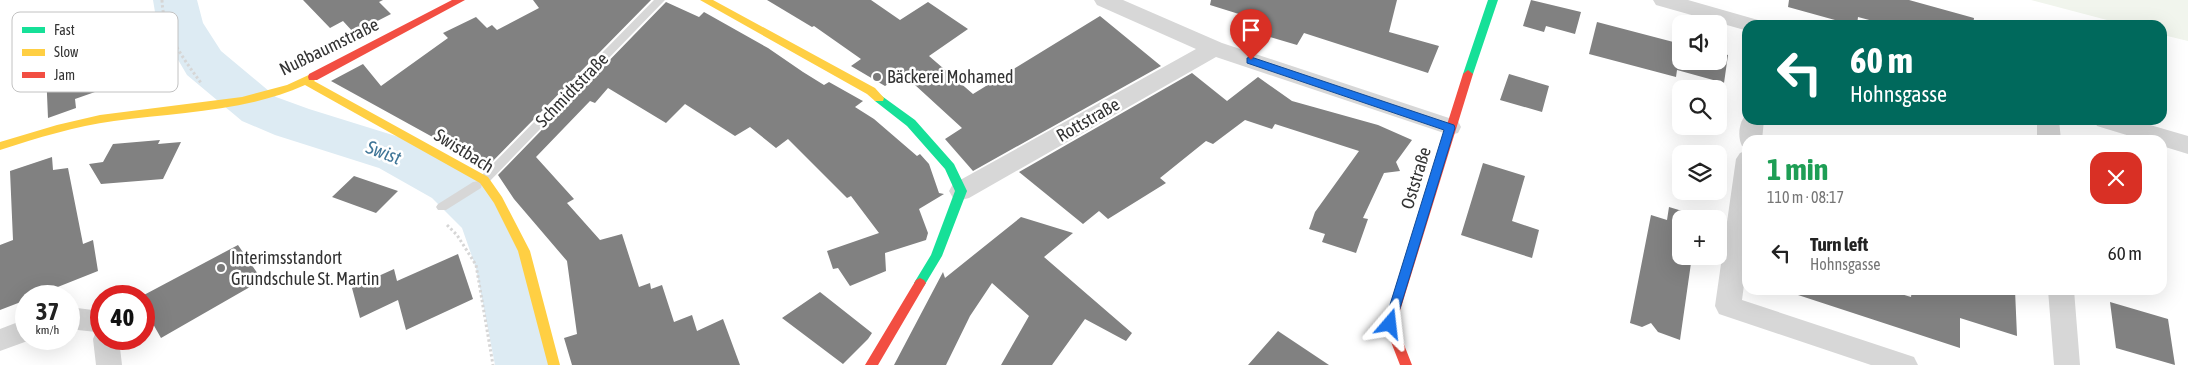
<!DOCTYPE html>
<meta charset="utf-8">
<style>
:root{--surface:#fff;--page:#f6f6f6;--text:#222;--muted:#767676}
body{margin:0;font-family:"Asap Condensed",sans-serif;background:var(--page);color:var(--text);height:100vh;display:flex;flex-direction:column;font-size:19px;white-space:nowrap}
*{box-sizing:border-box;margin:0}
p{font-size:16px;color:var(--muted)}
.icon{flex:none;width:28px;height:28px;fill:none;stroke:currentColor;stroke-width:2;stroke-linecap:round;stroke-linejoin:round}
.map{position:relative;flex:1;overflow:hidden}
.details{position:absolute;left:1742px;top:135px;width:425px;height:160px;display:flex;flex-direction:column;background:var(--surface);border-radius:15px;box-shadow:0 5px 20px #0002}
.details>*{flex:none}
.guide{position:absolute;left:1742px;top:20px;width:425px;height:105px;border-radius:15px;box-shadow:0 5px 20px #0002;background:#00695c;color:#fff;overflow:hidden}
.tools{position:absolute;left:1672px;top:15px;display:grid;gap:10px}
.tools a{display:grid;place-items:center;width:55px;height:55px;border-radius:10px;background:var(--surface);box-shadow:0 5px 20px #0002;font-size:25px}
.speed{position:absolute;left:15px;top:285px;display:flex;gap:10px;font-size:25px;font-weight:700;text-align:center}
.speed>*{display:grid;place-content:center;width:65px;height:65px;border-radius:50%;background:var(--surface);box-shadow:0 5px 20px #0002;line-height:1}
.speed small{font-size:12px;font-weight:400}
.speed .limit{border:8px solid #d22;background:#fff;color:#111}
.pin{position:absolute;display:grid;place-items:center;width:42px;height:42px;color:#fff;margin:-51px -21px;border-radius:50% 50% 50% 0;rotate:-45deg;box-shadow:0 0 5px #0007}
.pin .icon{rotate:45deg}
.me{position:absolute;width:55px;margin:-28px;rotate:17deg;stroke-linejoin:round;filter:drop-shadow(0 0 4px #0008)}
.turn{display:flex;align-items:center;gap:18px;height:105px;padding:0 25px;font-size:22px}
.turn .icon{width:65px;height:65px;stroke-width:2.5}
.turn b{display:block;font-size:35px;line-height:42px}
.round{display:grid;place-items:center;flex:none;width:52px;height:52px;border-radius:15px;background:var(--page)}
.head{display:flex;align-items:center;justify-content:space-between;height:85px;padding:0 25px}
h1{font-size:30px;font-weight:700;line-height:38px;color:#1e9e55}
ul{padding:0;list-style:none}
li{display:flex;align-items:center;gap:15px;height:65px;padding:0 25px}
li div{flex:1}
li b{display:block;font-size:19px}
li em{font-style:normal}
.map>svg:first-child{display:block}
</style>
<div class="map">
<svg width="2188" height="365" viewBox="0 0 2188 365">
<rect width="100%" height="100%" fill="#fff"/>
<!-- green -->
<path fill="#f1f5ed" d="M 2031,0 L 2188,0 L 2188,41 L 2163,35 L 2162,25 L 2126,25 Z"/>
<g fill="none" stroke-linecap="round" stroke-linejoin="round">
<!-- river -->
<path fill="#ddebf3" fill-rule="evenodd" d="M 153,0 L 197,0 L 203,23 L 221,51 L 276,97 L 309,109 L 415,142 L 468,170 L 503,202 L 530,268 L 553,365 L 495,365 L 476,268 L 462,228 L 432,198 L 379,168 L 275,135 L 242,121 L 187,75 L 157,24 Z"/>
</g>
<!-- building -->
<path fill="#818181" d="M 303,0 L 383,0 L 379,2 L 391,14 L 354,33 L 343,21 L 330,28 Z
M 533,0 L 651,0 L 487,167 L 331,81 L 363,64 L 381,86 L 448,38 L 443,33 L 476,17 L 487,28 L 492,25 L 497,30 L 539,8 Z
M 767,0 L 871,0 L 900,20 L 928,2 L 968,29 L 929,56 L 973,94 L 1100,16 L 1161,66 L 973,171 L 945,139 L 962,128 L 903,74 L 885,86 L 851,66 L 861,59 L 814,26 L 812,27 Z
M 1211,0 L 1397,0 L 1389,32 L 1439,46 L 1428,73 L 1304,33 L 1297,45 L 1270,37 L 1271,24 L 1210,5 Z
M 1531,0 L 1581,12 L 1575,34 L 1546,26 L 1544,32 L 1523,26 Z
M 1789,0 L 1909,0 L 1974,18 L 1973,25 L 1888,25 L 1858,17 L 1857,25 L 1853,25 L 1788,7 Z
M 666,2 L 699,17 L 704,12 L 768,48 L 803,72 L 824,85 L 829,82 L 861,100 L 863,101 L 855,107 L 874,119 L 917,156 L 920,154 L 929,164 L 939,193 L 944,194 L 919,209 L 928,233 L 926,240 L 885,253 L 886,271 L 850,286 L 838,268 L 833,269 L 827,251 L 879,233 L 851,196 L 847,198 L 788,139 L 776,148 L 750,127 L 735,136 L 685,104 L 666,123 L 608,88 L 595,103 L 590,101 L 536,157 L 574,199 L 567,203 L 600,240 L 622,234 L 639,287 L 650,283 L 651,289 L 662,285 L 674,322 L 692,315 L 697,331 L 723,319 L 740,365 L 572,365 L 564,338 L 577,334 L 567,261 L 514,199 L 498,175 Z
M 1597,22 L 1681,44 L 1681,61 L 1719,61 L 1719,52 L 1728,55 L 1724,83 L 1677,70 L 1676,77 L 1589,54 Z
M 108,50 L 112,86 L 75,99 L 76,108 L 48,118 L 46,71 Z
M 1192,73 L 1227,101 L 1258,77 L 1292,101 L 1378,125 L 1412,140 L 1396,162 L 1400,171 L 1384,173 L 1363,218 L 1368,219 L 1356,253 L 1322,242 L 1325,234 L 1309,229 L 1315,212 L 1359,151 L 1275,124 L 1272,129 L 1245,120 L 1213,144 L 1206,141 L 1160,178 L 1166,183 L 1108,219 L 1099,211 L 1083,224 L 1019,172 Z
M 1509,74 L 1549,86 L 1542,112 L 1500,100 Z
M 160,140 L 158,144 L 181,142 L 163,179 L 101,184 L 89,164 L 103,162 L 113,144 Z
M 52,157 L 53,170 L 68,168 L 83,244 L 93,240 L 98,271 L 35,296 L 26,296 L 26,300 L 0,310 L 0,245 L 13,240 L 10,171 Z
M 1483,163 L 1525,176 L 1512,221 L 1539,230 L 1532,258 L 1461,235 Z
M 354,176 L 398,191 L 376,213 L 332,197 Z
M 1669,207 L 1699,216 L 1698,219 L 1681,219 L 1681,256 L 1692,256 L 1680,340 L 1658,332 L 1651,323 L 1642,327 L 1630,323 L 1651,215 L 1667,220 Z
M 1021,217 L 1073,233 L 1044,257 L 1132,333 L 1126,341 L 1085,319 L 1052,365 L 1001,365 L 1029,316 L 992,283 L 970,316 L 946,365 L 894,365 L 943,272 L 945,278 Z
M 238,245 L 262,280 L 161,338 L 144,308 L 144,296 L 142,296 Z
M 458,254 L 473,299 L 406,330 L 398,300 L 360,318 L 352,288 L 394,269 L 397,281 Z
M 1799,290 L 1888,290 L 1911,297 L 1912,290 L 2015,290 L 2017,336 L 1960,318 L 1960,348 L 1798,295 Z
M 820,292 L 872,333 L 868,339 L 843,364 L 782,318 Z
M 2110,302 L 2168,319 L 2175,365 L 2116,348 Z
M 1278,331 L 1329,365 L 1248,365 Z"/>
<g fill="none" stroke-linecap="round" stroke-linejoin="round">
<!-- path -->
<path stroke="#d6d6d6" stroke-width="3" stroke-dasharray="2.5 2.5" stroke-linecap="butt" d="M 162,0 C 163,32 183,58 201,83
M 447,225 L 457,235 L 476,265 L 493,365"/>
<!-- lane -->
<path fill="#d7d7d7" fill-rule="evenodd" d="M 654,0 L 665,0 L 488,183 L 482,184 L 481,188 L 446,210 L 438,210 L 436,207 L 438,204 L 473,182 L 479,181 L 480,177 Z"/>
<!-- street -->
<path fill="#d7d7d7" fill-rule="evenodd" d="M 1094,0 L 1123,0 L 1222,43 L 1458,121 L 1461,127 L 1458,133 L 1450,135 L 1216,57 L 969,198 L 961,200 L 953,198 L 949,191 L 953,184 L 1196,49 L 1097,5 Z
M 1653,0 L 1688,0 L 1758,20 L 1762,25 L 1748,25 L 1748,31 L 1656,5 Z
M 1748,113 L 1748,120 L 1764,120 L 1762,140 L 1748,140 L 1748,148 L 1742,146 C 1737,137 1739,119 1748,113 Z
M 2037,120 L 2059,120 L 2061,140 L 2037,140 Z
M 2094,120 L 2133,120 L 2188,136 L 2188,154 L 2162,146 L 2162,140 L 2143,140 L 2097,126 Z
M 1748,150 L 1748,254 L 1742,300 L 1914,357 L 1918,365 L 1871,365 L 1719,314 L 1715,306 L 1736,159 L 1740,153 Z
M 2048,290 L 2074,290 L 2080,365 L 2054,365 Z
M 69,307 L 101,311 L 101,339 L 119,339 L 122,365 L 96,365 L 93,339 L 96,332 L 69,329 Z
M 26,319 L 26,339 L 33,339 L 0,351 L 0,329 Z"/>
<!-- fast -->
<path fill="#16e098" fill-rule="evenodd" d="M 1488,0 L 1498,0 L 1473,74 L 1468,78 L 1463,74 Z
M 879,94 L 915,120 L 954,164 L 967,191 L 942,256 L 924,286 L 920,288 L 916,286 L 914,283 L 931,255 L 955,191 L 945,169 L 907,126 L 875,101 L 874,98 Z"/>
<!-- slow -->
<path fill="#ffcf43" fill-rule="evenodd" d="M 700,0 L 713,0 L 875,88 L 884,98 L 883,101 L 875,101 L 867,94 Z
M 313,73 L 318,77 L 314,81 L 488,177 L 502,197 L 530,251 L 560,365 L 548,365 L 518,251 L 494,203 L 480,183 L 305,85 C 245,112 178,112 114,121 C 75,126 38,138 0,150 L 0,142 L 57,125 L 100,115 L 242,97 L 287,85 Z"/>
<!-- jam -->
<path fill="#f24e42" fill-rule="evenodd" d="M 452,0 L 465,0 L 317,80 L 309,80 L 308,77 L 309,74 Z
M 1468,70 L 1473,74 L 1396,324 L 1412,365 L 1400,365 L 1384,324 L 1463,74 Z
M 920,278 L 924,280 L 926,283 L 878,365 L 865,365 L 916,280 Z"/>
</g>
<!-- route -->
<path fill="#1a73e8" stroke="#114b97" d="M 1251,57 L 1454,125 L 1455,128 L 1394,328 L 1390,329 L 1386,328 L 1384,324 L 1444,130 L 1247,63 L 1247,58 Z"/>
<!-- markers -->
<g fill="#7a7a7a" stroke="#fff" stroke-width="2">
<circle cx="877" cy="77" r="5"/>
<circle cx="221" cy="268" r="5"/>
</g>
<g text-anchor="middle" stroke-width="5" stroke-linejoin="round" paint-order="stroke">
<!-- street labels -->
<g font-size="18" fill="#333" stroke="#fff">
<text transform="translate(329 47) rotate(-26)" y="6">Nußbaumstraße</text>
<text transform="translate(572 90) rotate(-46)" y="6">Schmidtstraße</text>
<text transform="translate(1088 120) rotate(-30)" y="6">Rottstraße</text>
<text transform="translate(464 151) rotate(32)" y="6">Swistbach</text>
<text transform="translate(1416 178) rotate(-73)" y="6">Oststraße</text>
</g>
<!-- poi labels -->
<g font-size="18" fill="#333" stroke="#fff" text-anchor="start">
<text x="887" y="83">Bäckerei Mohamed</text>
<text x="231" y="264">Interimsstandort<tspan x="231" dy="21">Grundschule St. Martin</tspan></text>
</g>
<!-- water labels -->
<g font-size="19" font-style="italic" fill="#3f7597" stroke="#fff">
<text transform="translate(384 152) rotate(21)" y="7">Swist</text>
</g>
</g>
<!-- legend -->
<rect x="12" y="12" width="166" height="80" rx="8" fill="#fff" stroke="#c2c2c2" stroke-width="1"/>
<rect x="22" y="27" width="23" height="6" fill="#16e098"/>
<rect x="22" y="49" width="23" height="7" fill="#ffcf43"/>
<rect x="22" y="72" width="23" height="6" fill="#f24e42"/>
<g font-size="14" fill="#333">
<text x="54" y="35">Fast</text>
<text x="54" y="57">Slow</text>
<text x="54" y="80">Jam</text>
</g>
</svg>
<div class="tools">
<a><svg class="icon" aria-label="sound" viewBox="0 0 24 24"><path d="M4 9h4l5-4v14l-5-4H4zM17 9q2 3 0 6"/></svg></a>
<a><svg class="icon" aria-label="search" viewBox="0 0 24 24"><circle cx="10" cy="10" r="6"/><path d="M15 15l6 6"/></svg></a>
<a><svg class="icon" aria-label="layers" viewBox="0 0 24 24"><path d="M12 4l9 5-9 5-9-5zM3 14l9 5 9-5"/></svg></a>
<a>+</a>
</div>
<div class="speed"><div>37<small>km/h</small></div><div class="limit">40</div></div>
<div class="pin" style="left:1251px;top:60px;background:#d93025"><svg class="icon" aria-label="arrive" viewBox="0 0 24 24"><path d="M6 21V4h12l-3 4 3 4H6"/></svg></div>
<svg class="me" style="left:1390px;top:324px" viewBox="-20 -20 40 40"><path d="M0-17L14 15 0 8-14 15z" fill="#1a73e8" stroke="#fff" stroke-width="4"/></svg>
<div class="guide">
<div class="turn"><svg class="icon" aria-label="left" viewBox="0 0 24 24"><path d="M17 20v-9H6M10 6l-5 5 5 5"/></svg><div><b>60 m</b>Hohnsgasse</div></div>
</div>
<section class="details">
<div class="head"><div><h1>1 min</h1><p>110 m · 08:17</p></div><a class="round" style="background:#d93025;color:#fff"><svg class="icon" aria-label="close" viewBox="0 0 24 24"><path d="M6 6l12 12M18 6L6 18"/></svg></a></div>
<ul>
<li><svg class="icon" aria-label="left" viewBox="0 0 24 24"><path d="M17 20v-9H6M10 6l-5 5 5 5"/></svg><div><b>Turn left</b><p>Hohnsgasse</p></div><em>60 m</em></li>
</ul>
</section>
</div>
